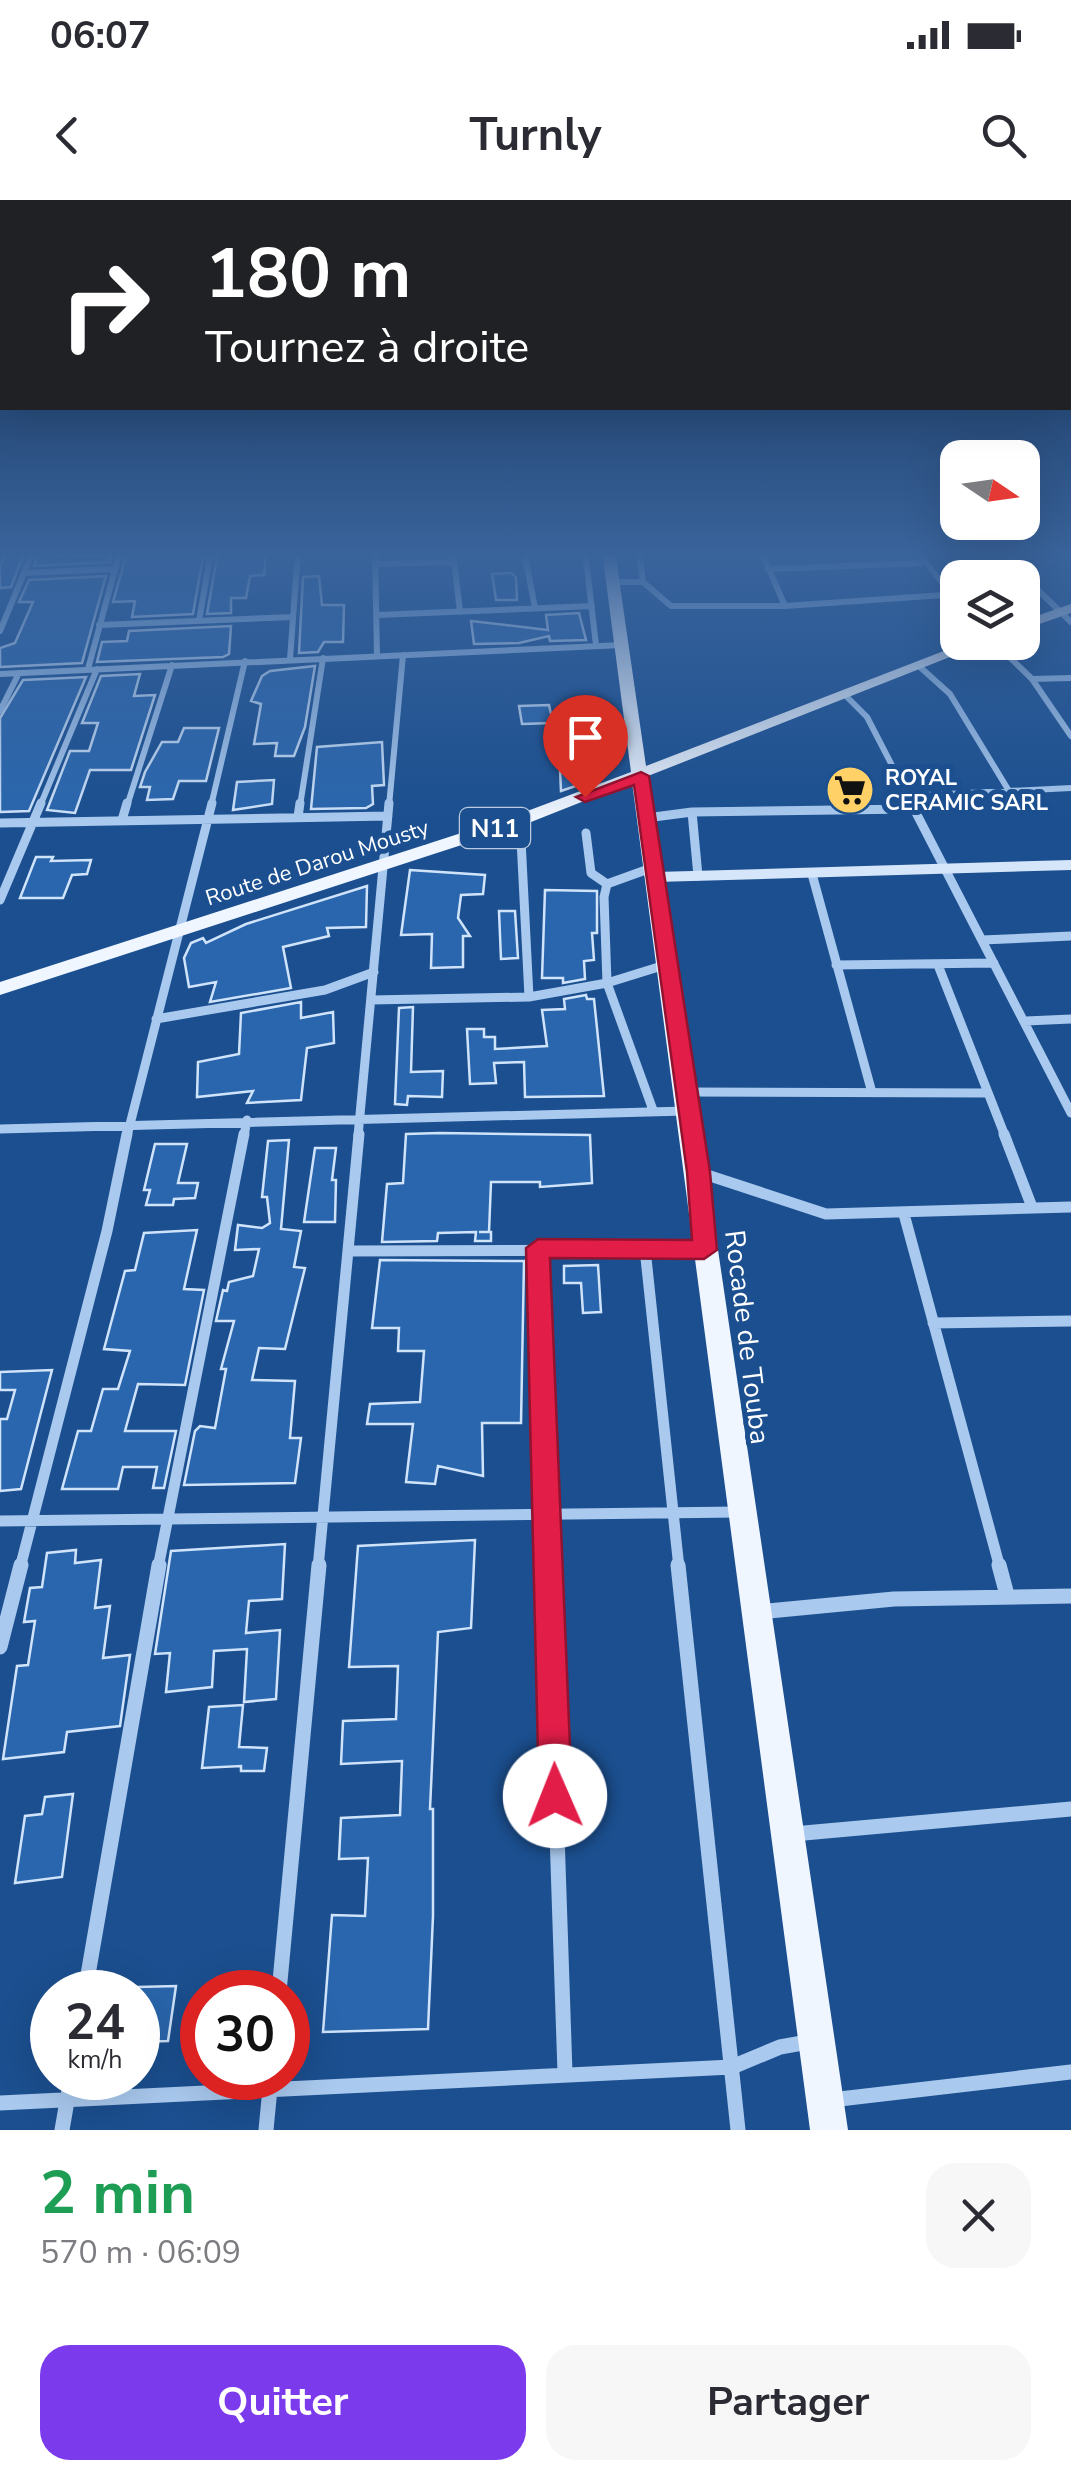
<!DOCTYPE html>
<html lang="fr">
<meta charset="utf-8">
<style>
:root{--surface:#fff;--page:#f7f7f7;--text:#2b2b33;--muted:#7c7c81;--accent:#7c3aed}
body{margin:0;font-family:"Nunito Sans",sans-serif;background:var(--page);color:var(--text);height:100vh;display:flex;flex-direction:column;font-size:38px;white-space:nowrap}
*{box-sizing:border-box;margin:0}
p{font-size:32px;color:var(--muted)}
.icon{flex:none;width:55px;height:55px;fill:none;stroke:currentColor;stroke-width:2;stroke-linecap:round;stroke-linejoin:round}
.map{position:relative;height:1930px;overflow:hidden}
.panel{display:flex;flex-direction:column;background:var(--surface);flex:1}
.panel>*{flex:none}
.guide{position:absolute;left:0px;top:0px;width:1072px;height:210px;box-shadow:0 10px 40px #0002;background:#202124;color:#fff;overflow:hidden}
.needle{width:65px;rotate:103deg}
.fabs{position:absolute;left:940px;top:240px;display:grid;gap:20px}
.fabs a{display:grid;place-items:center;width:100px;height:100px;border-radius:20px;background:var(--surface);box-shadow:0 10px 40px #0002;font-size:50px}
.speed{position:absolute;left:30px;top:1770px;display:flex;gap:20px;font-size:50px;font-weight:700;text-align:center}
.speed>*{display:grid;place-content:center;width:130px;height:130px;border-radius:50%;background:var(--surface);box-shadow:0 10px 40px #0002;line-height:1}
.speed small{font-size:25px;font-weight:400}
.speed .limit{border:15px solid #d22;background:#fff;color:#111}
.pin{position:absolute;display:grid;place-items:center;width:85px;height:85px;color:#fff;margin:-102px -42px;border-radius:50% 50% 50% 0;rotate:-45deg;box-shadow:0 0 10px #0007}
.pin .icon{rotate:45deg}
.me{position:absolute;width:110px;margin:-55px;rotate:359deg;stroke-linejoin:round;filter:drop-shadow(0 0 8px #0008)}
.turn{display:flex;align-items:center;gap:35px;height:210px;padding:0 40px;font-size:45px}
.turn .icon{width:130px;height:130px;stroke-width:2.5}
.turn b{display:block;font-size:70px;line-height:85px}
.round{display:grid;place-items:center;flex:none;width:105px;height:105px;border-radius:30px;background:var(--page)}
.summary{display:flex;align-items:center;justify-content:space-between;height:170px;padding:0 40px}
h1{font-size:60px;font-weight:700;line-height:75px;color:#1e9e55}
.button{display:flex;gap:20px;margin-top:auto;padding:20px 40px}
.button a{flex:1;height:115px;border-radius:30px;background:var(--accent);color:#fff;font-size:40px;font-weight:700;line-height:115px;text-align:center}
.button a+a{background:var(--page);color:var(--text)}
.status{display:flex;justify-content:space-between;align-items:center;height:70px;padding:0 50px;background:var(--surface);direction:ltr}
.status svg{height:28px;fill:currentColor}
header{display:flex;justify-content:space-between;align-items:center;height:130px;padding:0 40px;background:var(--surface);font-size:45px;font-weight:700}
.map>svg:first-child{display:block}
</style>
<div class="status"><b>06:07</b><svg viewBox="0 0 49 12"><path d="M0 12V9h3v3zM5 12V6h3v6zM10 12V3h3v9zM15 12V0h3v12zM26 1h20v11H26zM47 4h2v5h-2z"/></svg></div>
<header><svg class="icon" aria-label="back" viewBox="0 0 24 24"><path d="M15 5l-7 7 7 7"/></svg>Turnly<svg class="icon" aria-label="search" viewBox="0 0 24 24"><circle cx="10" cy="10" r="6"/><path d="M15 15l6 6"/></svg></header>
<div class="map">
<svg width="1071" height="1930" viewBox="0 0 1071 1930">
<rect width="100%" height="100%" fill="#1b4f8f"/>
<!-- building -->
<path fill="#2a66ad" stroke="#cfe3fa" stroke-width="2.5" d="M 7,351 L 25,351 L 11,387 L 0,388 L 0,367 Z
M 40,351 L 59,352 L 57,357 L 111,356 L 110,362 L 34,366 Z
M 168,351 L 204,351 L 193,414 L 132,417 L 135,401 L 113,402 L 126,356 Z
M 218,351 L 266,351 L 264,375 L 250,376 L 246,398 L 231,398 L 231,413 L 207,414 Z
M 511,373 L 516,377 L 517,400 L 496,400 L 492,374 Z
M 106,376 L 82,463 L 0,467 L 0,448 L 15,443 L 33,402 L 19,402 L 29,380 Z
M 319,376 L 322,405 L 344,405 L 343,442 L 324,442 L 318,452 L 299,453 L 303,377 Z
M 579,413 L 586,440 L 550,441 L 549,436 L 519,443 L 474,444 L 471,421 L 548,430 L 546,415 Z
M 231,426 L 229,454 L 223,457 L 97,462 L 102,442 L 127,441 L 129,431 Z
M 315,466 L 305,527 L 294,556 L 275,556 L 277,543 L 254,544 L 261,504 L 251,501 L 262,476 L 270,471 Z
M 140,474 L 134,496 L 155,495 L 131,570 L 90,570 L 75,613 L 47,610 L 70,551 L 89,551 L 98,523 L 82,523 L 101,476 Z
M 86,477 L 29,611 L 0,612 L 0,518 L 23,480 Z
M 549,505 L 553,523 L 522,524 L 519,506 Z
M 184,528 L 219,528 L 206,581 L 179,581 L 173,599 L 147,600 L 150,587 L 140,587 L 145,572 L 162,542 L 178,542 Z
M 382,542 L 384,585 L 372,586 L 373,604 L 366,608 L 311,609 L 317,547 Z
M 559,547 L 599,547 L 602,577 L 561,591 Z
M 274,580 L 272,604 L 233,610 L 237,582 Z
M 36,657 L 53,657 L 51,661 L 91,660 L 87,674 L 72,675 L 63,698 L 20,698 Z
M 410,670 L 485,675 L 483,694 L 461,695 L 458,718 L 470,736 L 463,736 L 463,767 L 431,768 L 432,734 L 401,735 Z
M 367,686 L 366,727 L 327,728 L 329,736 L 283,747 L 291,788 L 210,802 L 216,782 L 189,787 L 184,758 L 191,743 L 203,738 L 206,743 L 246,724 Z
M 545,690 L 597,691 L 597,733 L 592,733 L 594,760 L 584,761 L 585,779 L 563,783 L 563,778 L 542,778 Z
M 499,711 L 515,711 L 518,758 L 501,759 Z
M 586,795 L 587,799 L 594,799 L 604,896 L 525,897 L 524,862 L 494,863 L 496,883 L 470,884 L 467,829 L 484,829 L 484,837 L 495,837 L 495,849 L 547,846 L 542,810 L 565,809 L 564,799 Z
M 301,802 L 301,818 L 333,812 L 334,843 L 307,848 L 301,900 L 247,903 L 253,891 L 197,897 L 198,862 L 239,854 L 241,813 Z
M 413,807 L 411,872 L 443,871 L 442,897 L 408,896 L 407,905 L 395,904 L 399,808 Z
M 440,933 L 590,935 L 592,983 L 540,987 L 540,982 L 491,982 L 489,1032 L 479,1032 L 491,1032 L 491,1041 L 475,1041 L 476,1032 L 438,1033 L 437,1041 L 382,1042 L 387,984 L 403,983 L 406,934 Z
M 289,940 L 281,1029 L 301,1031 L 294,1067 L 305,1068 L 285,1149 L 259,1148 L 252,1180 L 295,1181 L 290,1238 L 301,1238 L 295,1283 L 184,1285 L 195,1231 L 200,1226 L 215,1228 L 226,1169 L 221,1169 L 234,1121 L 216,1121 L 223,1090 L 227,1091 L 229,1082 L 253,1076 L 259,1049 L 235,1050 L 238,1025 L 262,1028 L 270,1023 L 267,997 L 262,997 L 268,941 Z
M 155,944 L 187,944 L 178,983 L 198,983 L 195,998 L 174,999 L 173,1005 L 146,1005 L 150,990 L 144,990 Z
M 315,948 L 336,948 L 332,980 L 336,980 L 335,1022 L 304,1022 Z
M 197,1030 L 184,1089 L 204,1090 L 185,1185 L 138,1184 L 125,1231 L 176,1231 L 164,1288 L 153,1288 L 157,1267 L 123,1267 L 118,1289 L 62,1289 L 78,1231 L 91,1231 L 103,1189 L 118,1189 L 130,1151 L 104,1149 L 125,1071 L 135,1070 L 144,1033 Z
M 380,1060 L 524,1061 L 521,1223 L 482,1223 L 483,1276 L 438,1266 L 435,1284 L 406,1282 L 413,1224 L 367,1224 L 370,1204 L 420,1202 L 424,1151 L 398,1151 L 399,1128 L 372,1128 Z
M 598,1065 L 601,1112 L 583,1113 L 581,1083 L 564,1083 L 564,1066 Z
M 52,1170 L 21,1289 L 0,1291 L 0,1219 L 7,1219 L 15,1190 L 0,1190 L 0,1172 Z
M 475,1340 L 471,1428 L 438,1432 L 430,1609 L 433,1609 L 433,1716 L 428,1829 L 323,1832 L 332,1715 L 365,1716 L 368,1658 L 339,1659 L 341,1618 L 400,1615 L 402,1561 L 341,1564 L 343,1521 L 396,1519 L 398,1466 L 349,1467 L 358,1346 Z
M 285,1344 L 282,1399 L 249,1401 L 246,1433 L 280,1430 L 276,1499 L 244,1502 L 247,1449 L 214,1451 L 212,1487 L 166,1492 L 170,1453 L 155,1454 L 171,1351 Z
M 76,1350 L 75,1363 L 101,1360 L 95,1408 L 110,1406 L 103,1458 L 130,1455 L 120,1526 L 67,1532 L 64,1552 L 3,1559 L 17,1466 L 28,1465 L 35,1421 L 24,1422 L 30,1388 L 42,1387 L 47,1353 Z
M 243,1505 L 239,1547 L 267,1548 L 264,1571 L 241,1571 L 241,1566 L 202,1568 L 209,1507 Z
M 73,1594 L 62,1677 L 15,1683 L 25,1616 L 42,1614 L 45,1597 Z
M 176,1786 L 168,1841 L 138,1842 L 138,1787 Z"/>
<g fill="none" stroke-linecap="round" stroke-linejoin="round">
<!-- street-far3 -->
<path stroke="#a9c9ee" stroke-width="6" d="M 375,351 L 377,456
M 453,351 L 460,412
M 524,351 L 535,408
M 585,351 L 596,445
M 639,351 L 643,382
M 761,351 L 785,406
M 917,351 L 958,403
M 1007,351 L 1038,390
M 376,364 L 454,362
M 767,369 L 924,363
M 24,373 L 115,369
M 612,382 L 643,382 L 671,406 L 785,406 L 958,394
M 1022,391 L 1038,390 L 1071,422
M 377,415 L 592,406
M 199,421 L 211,351
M 99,425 L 293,417
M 0,431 L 33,351
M 994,442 L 1032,479 L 1071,536
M 290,459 L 298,351
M 920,467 L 950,494 L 1009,591
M 88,469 L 120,351
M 0,474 L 622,445
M 1032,479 L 1071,478
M 844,494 L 867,517 L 913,606
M 0,511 L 19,473
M 905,596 L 1071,588
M 40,606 L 97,469
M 127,606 L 172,465
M 211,606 L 245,461
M 300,606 L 323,458
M 389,606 L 403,455"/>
<!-- street-far2 -->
<path stroke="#a9c9ee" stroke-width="9" d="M 911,603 L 1071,913
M 692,612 L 698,676
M 298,617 L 300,603
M 646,618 L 692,612 L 912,609
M 122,620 L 127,603
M 520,620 L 529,797
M 0,623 L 388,616
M 586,633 L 591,673 L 607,684
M 812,674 L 871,889
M 0,700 L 41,603
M 982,740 L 1071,736
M 836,765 L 994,763
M 938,765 L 1005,936
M 371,800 L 529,797 L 607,783 L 665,765
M 156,819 L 325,790 L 374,772
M 1026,821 L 1071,819
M 685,892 L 988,893
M 653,910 L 607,783 L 604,697 L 607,684 L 654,667
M 0,929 L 686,911
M 127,936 L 212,603
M 244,936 L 247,920
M 358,936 L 389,603"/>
<!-- street-far1 -->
<path stroke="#a9c9ee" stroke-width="11" d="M 1004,934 L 1032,1007
M 698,972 L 826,1014 L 1071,1007
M 904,1014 L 1000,1368
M 538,1048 L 548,1368
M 645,1049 L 679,1368
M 348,1051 L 704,1050
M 933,1123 L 1071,1121
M 0,1321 L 739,1312
M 20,1368 L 107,1031 L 127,934
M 158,1368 L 244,934
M 318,1368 L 359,934"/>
<!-- street -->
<path stroke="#a9c9ee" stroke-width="15" d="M 548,1365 L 565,1873
M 678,1365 L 738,1930
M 999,1365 L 1007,1395
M 758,1412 L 894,1399 L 1071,1396
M 0,1447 L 21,1365
M 793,1634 L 1071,1609
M 85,1792 L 159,1365
M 279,1792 L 319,1365
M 831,1900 L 1071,1872
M 0,1903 L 732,1867 L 780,1847 L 808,1842
M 62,1930 L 71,1878
M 266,1930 L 271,1878"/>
<!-- secondary -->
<path fill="#d6e6fa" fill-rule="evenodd" d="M 1071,660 L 1071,670 L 656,682 L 648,677 L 656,672 Z"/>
<!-- primary -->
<path fill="#f0f6ff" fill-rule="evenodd" d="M 602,351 L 615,351 L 646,566 L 967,442 L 988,442 L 648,576 L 848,1930 L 810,1930 L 632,582 L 526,624 L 0,795 L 0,782 L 514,616 L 631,572 Z
M 1071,404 L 1071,413 L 1022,430 L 1022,421 Z"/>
</g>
<!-- sky -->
<linearGradient id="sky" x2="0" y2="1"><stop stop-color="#0f2b4f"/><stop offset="0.57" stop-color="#39639b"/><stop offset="1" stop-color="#39639b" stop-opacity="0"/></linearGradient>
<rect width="1071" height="621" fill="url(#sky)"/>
<!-- route -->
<path fill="#e11d48" stroke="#92132f" stroke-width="2.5" d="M 641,572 L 649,576 L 710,972 L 717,1050 L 704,1059 L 550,1058 L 572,1596 L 567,1607 L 555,1612 L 544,1607 L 539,1596 L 526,1048 L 538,1039 L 692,1040 L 687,972 L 634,585 L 585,602 L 576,597 Z"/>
<!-- icons -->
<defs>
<g id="supermarket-disc" transform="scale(2.5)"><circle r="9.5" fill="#ffd166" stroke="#1b4f8f"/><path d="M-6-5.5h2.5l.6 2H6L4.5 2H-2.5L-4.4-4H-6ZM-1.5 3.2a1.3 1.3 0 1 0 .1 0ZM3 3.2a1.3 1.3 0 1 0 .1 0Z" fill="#111"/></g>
</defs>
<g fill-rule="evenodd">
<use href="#supermarket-disc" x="850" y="590"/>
</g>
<g text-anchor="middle" stroke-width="10" stroke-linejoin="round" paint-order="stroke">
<!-- far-poi labels -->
<g font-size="22" font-weight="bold" fill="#fff" stroke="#1b4f8f" text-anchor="start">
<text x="885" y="585">ROYAL<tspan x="885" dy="25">CERAMIC SARL</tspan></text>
</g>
<!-- far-street labels -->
<g font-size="22" fill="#fff" stroke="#1b4f8f">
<text transform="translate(317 662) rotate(-18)" y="8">Route de Darou Mousty</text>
</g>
<!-- shield labels -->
<rect fill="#1b4f8f" stroke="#bbcadd" stroke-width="2.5" x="460" y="608" width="70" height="40" rx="8"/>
<g font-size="25" font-weight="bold" fill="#fff">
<text x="495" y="637">N11</text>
</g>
<!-- street labels -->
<g font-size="28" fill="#fff" stroke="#1b4f8f">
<text transform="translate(748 1137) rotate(83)" y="10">Rocade de Touba</text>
</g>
</g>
</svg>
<div class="fabs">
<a><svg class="needle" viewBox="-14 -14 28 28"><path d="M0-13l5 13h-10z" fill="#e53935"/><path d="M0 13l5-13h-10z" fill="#7c7c81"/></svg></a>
<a><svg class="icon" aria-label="layers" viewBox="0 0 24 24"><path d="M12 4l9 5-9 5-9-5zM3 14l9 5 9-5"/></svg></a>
</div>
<div class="speed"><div>24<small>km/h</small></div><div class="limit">30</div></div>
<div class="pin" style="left:585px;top:597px;background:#d93025"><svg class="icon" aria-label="arrive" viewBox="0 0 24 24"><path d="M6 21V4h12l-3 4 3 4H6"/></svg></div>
<svg class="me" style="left:555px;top:1596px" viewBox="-20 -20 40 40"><circle r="19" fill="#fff"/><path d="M0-13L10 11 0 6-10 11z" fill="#e11d48"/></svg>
<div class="guide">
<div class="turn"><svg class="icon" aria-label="right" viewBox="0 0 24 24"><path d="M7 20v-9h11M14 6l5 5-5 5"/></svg><div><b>180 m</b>Tournez à droite</div></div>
</div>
</div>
<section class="panel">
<div class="summary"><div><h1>2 min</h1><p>570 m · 06:09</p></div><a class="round"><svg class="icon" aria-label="close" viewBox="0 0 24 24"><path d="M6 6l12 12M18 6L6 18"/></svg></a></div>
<div class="button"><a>Quitter</a><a>Partager</a></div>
</section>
